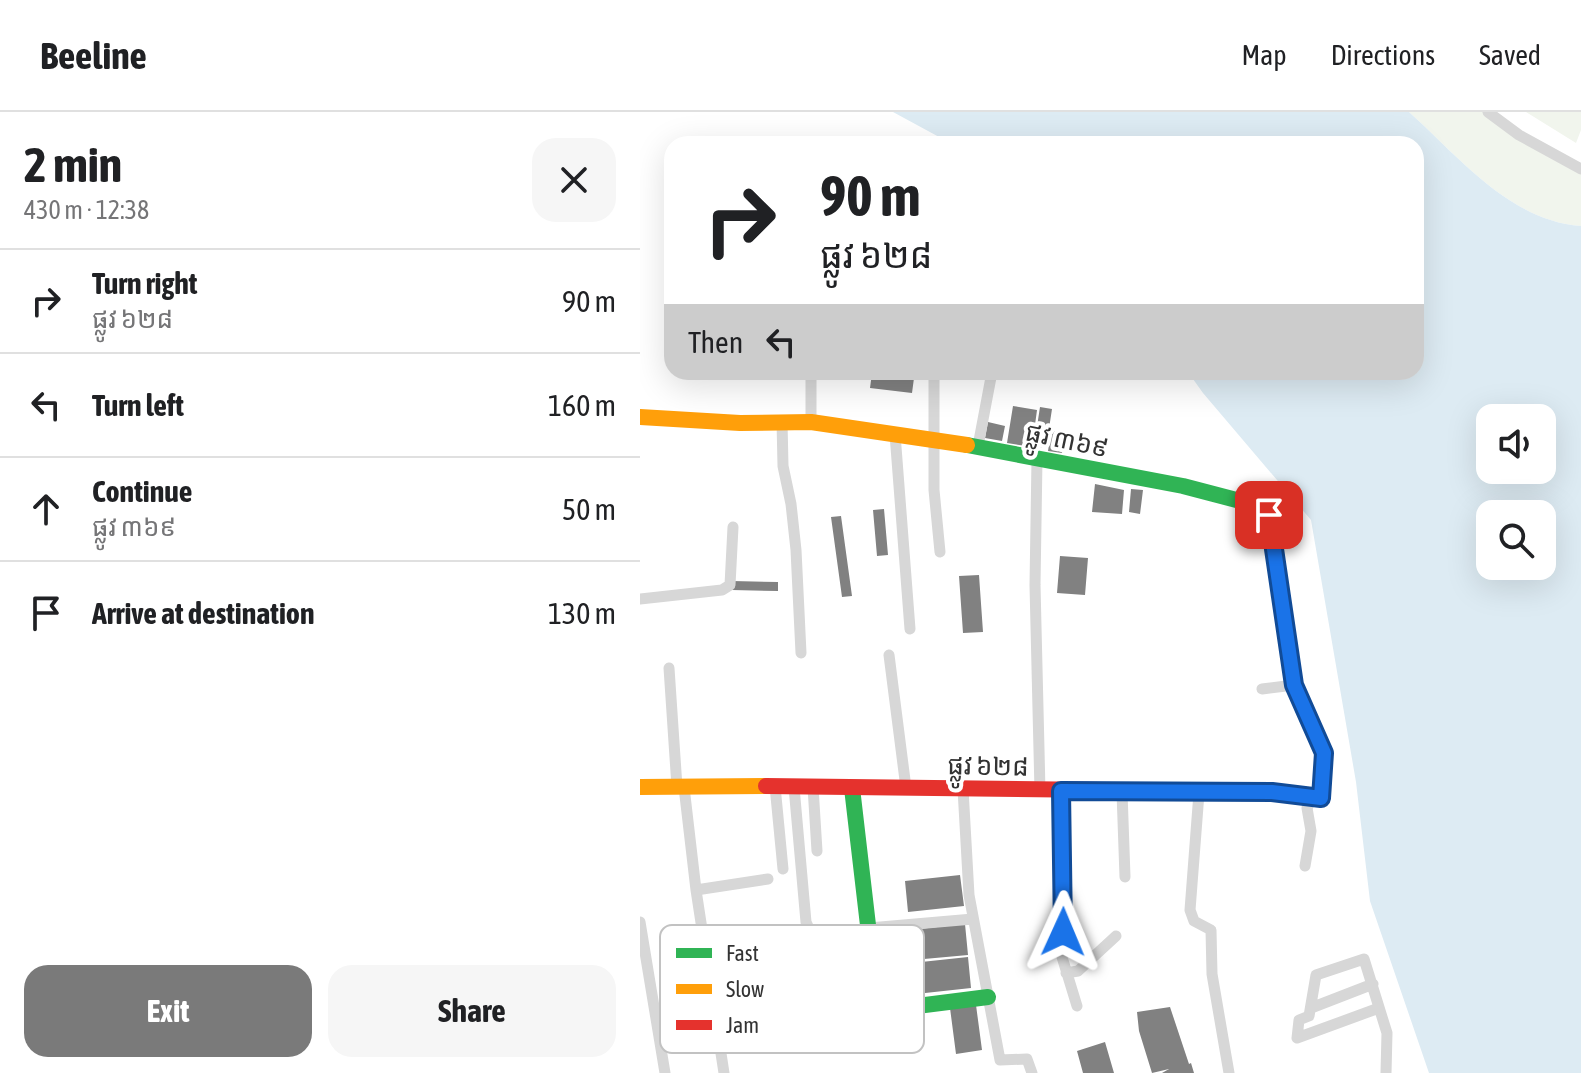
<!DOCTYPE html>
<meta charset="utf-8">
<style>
:root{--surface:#fff;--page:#f6f6f6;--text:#202124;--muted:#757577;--line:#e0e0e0;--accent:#7a7a7a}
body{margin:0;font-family:"Asap Condensed","Noto Sans Khmer",sans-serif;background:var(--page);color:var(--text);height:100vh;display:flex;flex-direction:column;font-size:30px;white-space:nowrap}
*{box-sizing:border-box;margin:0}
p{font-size:26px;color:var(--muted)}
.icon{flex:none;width:44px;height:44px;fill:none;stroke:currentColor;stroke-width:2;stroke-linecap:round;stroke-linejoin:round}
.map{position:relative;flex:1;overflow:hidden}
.drawer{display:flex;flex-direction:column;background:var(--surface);width:640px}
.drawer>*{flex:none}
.guide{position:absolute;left:24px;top:24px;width:760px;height:244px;border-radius:24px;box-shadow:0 8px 32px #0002;background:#fff;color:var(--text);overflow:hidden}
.controls{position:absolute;left:836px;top:292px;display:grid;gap:16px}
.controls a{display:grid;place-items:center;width:80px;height:80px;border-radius:16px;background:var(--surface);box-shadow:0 8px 32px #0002;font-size:40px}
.pin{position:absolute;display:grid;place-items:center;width:68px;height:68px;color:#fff;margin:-34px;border-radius:16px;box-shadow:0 4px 12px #0006}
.me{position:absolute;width:88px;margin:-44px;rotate:1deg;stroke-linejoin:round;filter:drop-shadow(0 0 6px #0008)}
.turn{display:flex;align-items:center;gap:28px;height:168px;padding:0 24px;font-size:36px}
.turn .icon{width:104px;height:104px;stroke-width:2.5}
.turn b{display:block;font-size:56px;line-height:68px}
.then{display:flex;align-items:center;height:76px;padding:0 24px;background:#0003;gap:16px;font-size:30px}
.round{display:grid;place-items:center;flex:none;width:84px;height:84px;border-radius:24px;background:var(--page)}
.summary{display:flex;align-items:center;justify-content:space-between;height:136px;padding:0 24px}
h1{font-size:48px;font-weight:700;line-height:60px}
.button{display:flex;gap:16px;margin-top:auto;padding:16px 24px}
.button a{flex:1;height:92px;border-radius:24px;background:var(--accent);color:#fff;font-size:32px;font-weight:700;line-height:92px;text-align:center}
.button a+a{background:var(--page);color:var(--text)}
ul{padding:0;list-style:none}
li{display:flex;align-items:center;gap:24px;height:104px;padding:0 24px;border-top:2px solid var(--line)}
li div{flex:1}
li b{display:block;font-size:30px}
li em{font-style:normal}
header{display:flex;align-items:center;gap:48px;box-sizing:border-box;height:112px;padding:0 40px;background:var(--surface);border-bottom:2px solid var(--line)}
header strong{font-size:38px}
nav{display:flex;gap:44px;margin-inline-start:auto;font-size:28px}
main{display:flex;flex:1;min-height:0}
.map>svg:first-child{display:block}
</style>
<header>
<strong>Beeline</strong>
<nav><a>Map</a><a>Directions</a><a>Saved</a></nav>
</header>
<main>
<section class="drawer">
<div class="summary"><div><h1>2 min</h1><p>430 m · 12:38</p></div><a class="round"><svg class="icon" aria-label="close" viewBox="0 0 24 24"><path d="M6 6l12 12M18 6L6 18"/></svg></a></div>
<ul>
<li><svg class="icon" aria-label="right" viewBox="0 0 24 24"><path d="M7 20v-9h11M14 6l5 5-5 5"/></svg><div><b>Turn right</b><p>ផ្លូវ ៦២៨</p></div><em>90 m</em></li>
<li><svg class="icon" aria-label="left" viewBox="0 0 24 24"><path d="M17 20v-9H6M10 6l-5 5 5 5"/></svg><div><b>Turn left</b></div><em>160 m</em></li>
<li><svg class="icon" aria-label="ahead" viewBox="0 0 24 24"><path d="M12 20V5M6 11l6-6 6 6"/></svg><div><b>Continue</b><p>ផ្លូវ ៣៦៩</p></div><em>50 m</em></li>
<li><svg class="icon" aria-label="arrive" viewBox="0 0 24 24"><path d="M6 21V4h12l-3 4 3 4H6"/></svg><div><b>Arrive at destination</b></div><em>130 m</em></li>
</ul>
<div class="button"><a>Exit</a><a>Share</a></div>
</section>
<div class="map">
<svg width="941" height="961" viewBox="0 0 941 961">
<rect width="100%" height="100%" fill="#fff"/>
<!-- green -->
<path fill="#f1f5ed" d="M 769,0 L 848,0 L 941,57 L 941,114 C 870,109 819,45 769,0 Z
M 886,0 L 941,0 L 941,18 L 936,31 Z"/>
<!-- water -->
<path fill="#ddebf3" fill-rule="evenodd" d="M 253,0 L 769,0 C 819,45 870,109 941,114 L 941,961 L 789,961 L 730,789 L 716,670 L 671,408 L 563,281 L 548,260 L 776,260 L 776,32 L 312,32 ZM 850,306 L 902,306 L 902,358 L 850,358 ZM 850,402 L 902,402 L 902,454 L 850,454 Z"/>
<!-- building -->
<path fill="#818181" d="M 232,261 L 274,266 L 272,281 L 230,276 Z
M 373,294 L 397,298 L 392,335 L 367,331 Z
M 400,295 L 412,297 L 406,336 L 394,334 Z
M 348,310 L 365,314 L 362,329 L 345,326 Z
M 411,319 L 425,321 L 422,341 L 408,339 Z
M 455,372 L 484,378 L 482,402 L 452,400 Z
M 491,377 L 503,378 L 500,402 L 489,400 Z
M 244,397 L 248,443 L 237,444 L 233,398 Z
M 201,404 L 212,484 L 202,485 L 191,405 Z
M 420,444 L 448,446 L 445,483 L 417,481 Z
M 339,463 L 343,520 L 323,521 L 319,464 Z
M 92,469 L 138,470 L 138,479 L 92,478 Z
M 320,763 L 324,794 L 268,800 L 265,769 Z
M 325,812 L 328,843 L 273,848 L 270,818 Z
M 328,845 L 331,876 L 276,882 L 272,851 Z
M 336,893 L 342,938 L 316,942 L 310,896 Z
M 530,895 L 549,952 L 551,951 L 554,961 L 522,961 L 529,957 L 512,961 L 499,919 L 497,900 Z
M 465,930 L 474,961 L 443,961 L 437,939 Z"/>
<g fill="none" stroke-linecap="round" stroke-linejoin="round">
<!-- street -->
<path stroke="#d7d7d7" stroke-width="11" d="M 848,0 L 879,23 L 941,57
M 294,260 L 294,378 L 300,440
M 142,309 L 143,354 L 151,392 L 156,438 L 161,541
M 171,310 L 171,260
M 255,322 L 270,517
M 338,334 L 352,260
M 397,347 L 395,473 L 400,679
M 0,487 L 82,478 L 90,473 L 93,415
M 249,543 L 266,676
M 29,556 L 37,675
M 622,577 L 654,573
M 135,674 L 143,757
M 44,675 L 56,778 L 84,961
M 154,675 L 166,810 L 171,821 L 180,827 L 190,894
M 173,675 L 177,739
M 323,677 L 329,783 L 360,948 L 387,947 L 392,961
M 421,679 L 424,795 L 422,845 L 437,894
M 482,680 L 485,765
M 559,681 L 550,798 L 554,809 L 571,818 L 572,862 L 589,961
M 665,754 L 671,719 L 667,696 L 672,686
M 56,778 L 128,767
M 0,810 L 25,961
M 229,816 L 333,807
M 426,861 L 438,859 L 476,824
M 671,896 L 733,872
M 739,896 L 657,926 L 659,908 L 669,904 L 676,863 L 724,847 L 747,921 L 746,961"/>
<!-- fast -->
<path stroke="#30b455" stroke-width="16" d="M 327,333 L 543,374 L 627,396
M 212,676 L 238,899 L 348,885"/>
<!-- slow -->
<path stroke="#ff9f0a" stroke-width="16" d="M 0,305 L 100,311 L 171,310 L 327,333
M 627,396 L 654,573 L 684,641 L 681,686 L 674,685
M 0,675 L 126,674"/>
<!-- jam -->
<path stroke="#e5322d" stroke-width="16" d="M 126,674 L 632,680 L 674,685"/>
</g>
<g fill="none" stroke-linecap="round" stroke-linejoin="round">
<!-- route casing -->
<g stroke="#114b97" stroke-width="20">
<path id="route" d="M 423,820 L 421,679 L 632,680 L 681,686 L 684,641 L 654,573 L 629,403"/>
</g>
<!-- route -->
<use href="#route" stroke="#1a73e8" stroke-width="14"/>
</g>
<g text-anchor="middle" stroke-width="8" stroke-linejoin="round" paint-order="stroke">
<!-- street labels -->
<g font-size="26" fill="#333" stroke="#fff">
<text transform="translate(427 328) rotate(12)" y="9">ផ្លូវ ៣៦៩</text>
<text transform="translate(348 654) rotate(1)" y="9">ផ្លូវ ៦២៨</text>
</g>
</g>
<!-- legend -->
<rect x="20" y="813" width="264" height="128" rx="12" fill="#fff" stroke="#c2c2c2" stroke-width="2"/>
<rect x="36" y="836" width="36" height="10" fill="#30b455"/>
<rect x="36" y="872" width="36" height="10" fill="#ff9f0a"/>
<rect x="36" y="908" width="36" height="10" fill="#e5322d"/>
<g font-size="22" fill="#333">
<text x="86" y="849">Fast</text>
<text x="86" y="885">Slow</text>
<text x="86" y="921">Jam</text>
</g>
</svg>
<div class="controls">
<a><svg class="icon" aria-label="sound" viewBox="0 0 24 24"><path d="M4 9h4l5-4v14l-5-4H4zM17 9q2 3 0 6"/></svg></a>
<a><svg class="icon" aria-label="search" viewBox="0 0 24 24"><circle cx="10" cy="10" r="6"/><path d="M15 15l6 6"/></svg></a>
</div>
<div class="pin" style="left:629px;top:403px;background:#d93025"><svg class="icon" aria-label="arrive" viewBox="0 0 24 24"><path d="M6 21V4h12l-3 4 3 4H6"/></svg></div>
<svg class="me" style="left:423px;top:820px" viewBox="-20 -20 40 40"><path d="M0-17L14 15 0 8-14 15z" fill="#1a73e8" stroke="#fff" stroke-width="4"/></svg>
<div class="guide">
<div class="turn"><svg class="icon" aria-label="right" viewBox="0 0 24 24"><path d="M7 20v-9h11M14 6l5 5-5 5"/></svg><div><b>90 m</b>ផ្លូវ ៦២៨</div></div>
<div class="then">Then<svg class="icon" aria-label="left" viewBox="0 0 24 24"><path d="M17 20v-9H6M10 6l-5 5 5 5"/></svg></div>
</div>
</div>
</main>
